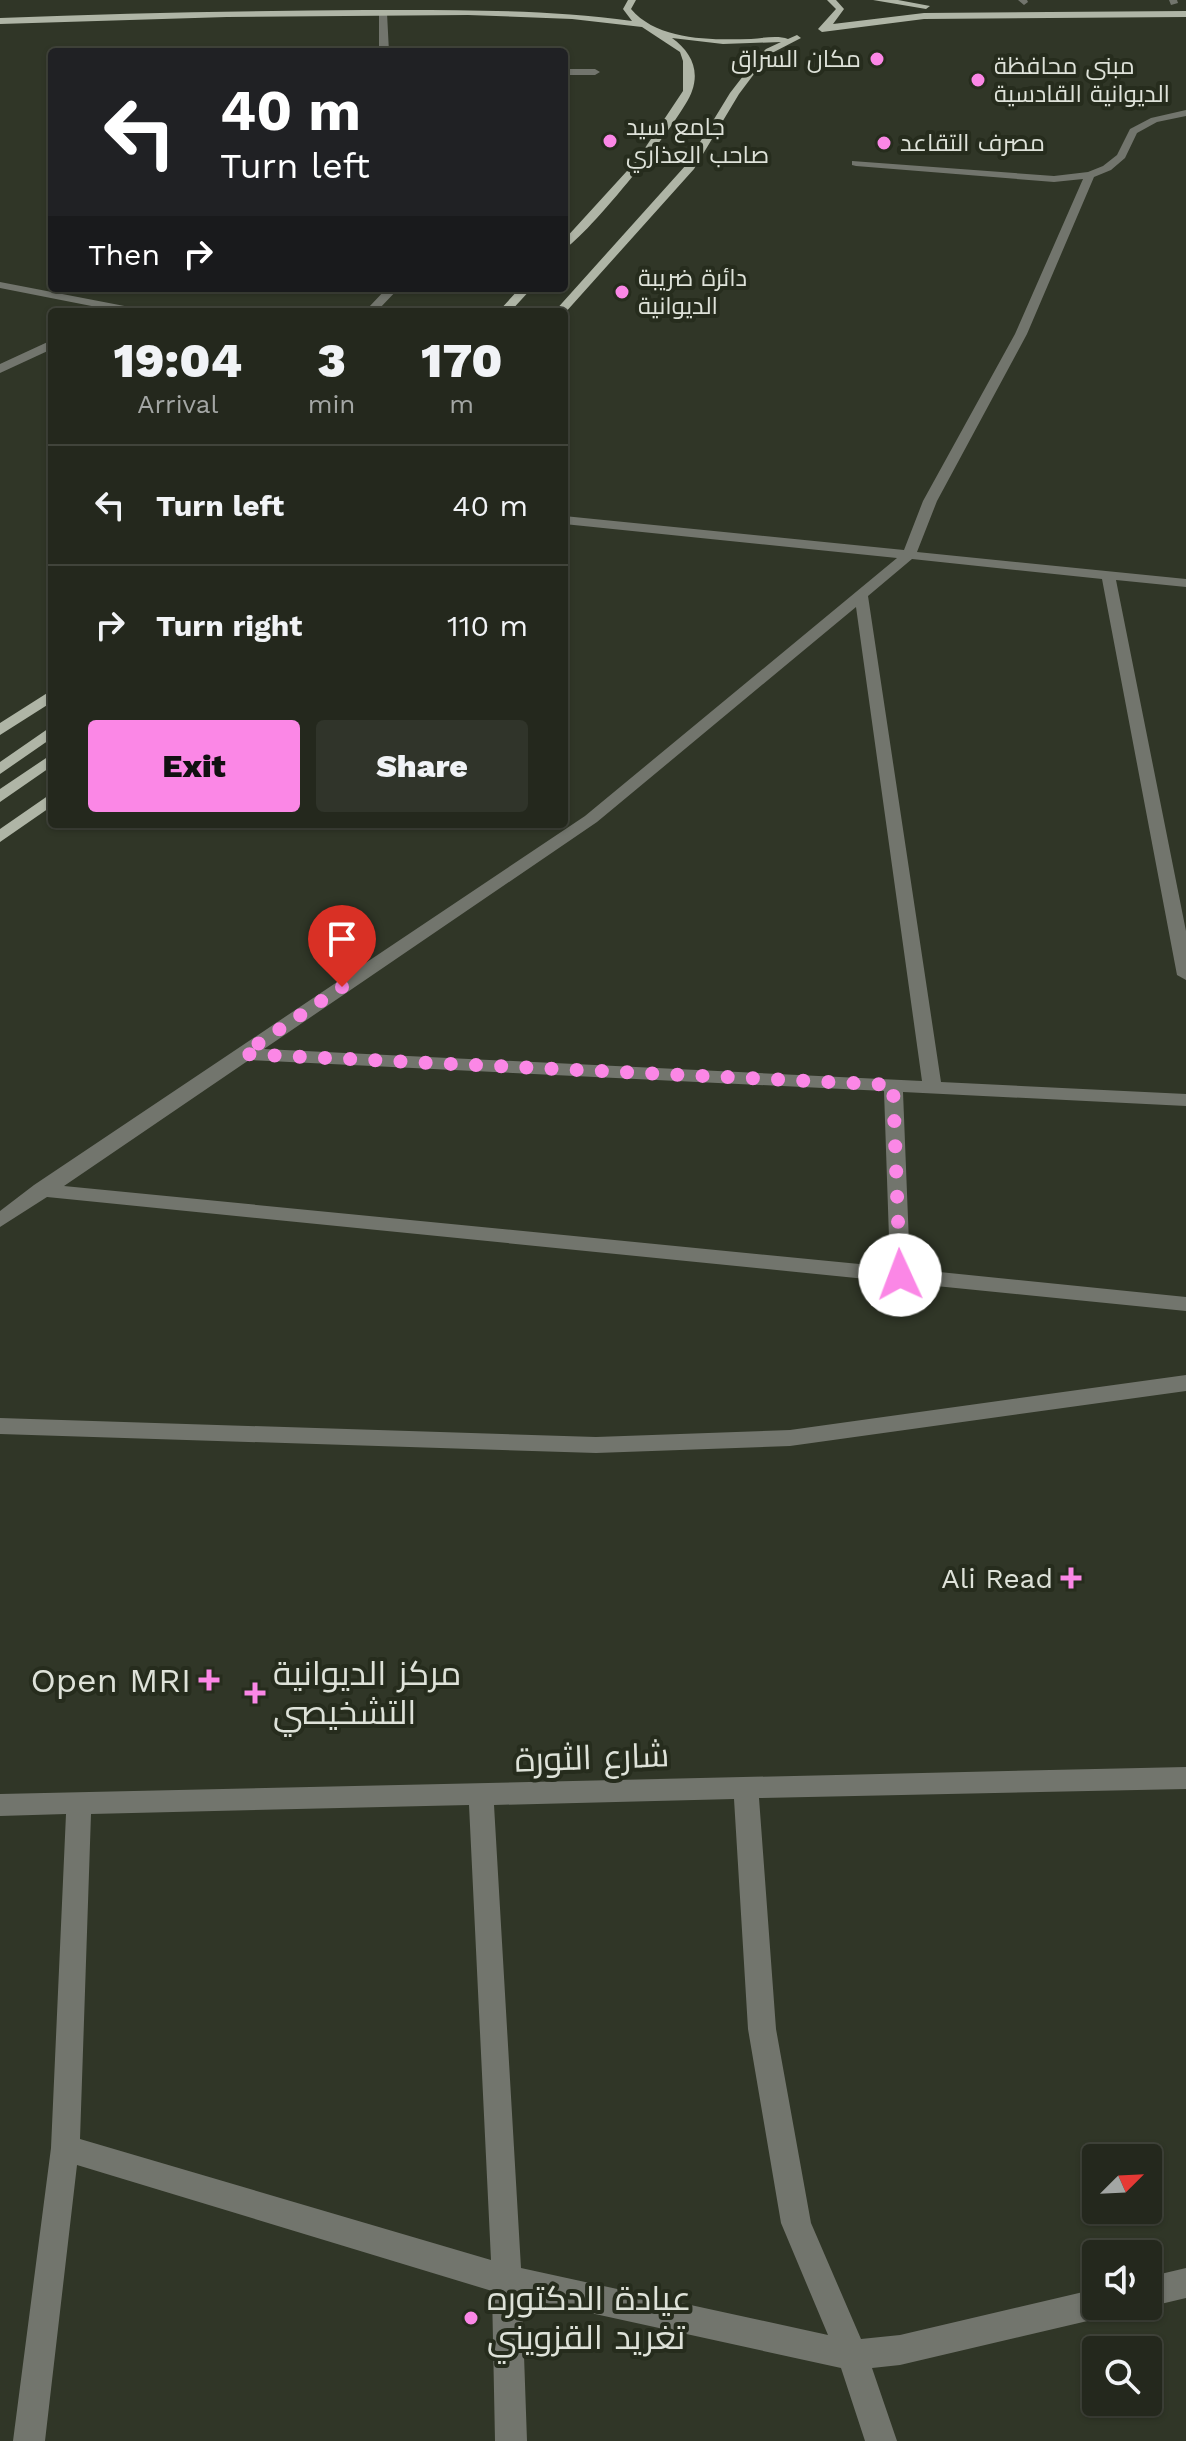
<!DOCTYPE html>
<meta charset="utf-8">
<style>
:root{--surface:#24281d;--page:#30342a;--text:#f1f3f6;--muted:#a3a6a4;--line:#41443b;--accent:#fb87e6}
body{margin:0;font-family:"Work Sans",Cairo,sans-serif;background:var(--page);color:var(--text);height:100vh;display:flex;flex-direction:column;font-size:30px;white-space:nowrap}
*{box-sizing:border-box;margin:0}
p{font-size:26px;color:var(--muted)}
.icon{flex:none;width:44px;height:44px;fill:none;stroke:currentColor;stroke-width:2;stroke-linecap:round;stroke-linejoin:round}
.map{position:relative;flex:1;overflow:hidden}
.side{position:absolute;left:48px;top:308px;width:520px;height:520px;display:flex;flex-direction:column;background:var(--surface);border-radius:8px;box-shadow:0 2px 6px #0004,0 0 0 2px var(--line)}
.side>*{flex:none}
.top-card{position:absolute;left:48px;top:48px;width:520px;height:244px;border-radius:8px;box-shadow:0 2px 6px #0004,0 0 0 2px var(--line);background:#202124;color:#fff;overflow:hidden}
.needle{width:52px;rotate:66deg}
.controls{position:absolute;left:1082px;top:2144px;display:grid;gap:16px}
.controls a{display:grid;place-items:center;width:80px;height:80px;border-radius:8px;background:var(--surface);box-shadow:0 2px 6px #0004,0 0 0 2px var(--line);font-size:40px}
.pin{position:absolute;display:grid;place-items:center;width:68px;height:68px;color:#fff;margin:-82px -34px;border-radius:50% 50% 50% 0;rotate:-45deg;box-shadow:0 0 8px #0007}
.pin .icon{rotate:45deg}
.me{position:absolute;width:88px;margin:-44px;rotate:358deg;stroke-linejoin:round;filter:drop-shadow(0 0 6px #0008)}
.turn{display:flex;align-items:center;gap:28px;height:168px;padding:0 40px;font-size:36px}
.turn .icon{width:104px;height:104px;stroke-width:2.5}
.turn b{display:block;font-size:56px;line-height:68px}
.then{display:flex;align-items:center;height:76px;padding:0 40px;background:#0003;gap:16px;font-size:30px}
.eta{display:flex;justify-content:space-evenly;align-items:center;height:136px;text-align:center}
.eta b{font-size:48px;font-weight:800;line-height:56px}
.action{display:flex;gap:16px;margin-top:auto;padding:16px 40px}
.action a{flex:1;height:92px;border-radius:8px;background:var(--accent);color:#111;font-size:32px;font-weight:800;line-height:92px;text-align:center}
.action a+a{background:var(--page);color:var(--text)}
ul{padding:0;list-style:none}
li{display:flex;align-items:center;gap:24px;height:120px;padding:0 40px;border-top:2px solid var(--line)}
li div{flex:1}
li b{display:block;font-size:30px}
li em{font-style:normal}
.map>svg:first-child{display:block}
</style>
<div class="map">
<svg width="1186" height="2441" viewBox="0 0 1186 2441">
<rect width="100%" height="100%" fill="#303627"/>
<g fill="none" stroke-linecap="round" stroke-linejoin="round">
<!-- minor -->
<path fill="#72756d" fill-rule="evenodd" d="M 1018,0 L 1027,0 L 1028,2 L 1024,5 Z
M 1169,0 L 1177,0 L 1178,3 L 1171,5 Z
M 383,10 L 387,13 L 389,52 L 379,52 L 379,13 Z
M 564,69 L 595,69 L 600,72 L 595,75 L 564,75 Z
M 1186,110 L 1186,116 L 1157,122 L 1137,133 L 1125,158 L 1111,170 L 1094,177 L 1027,334 L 937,501 L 917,552 L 1186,579 L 1186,587 L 1116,580 L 1186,931 L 1186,980 L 1177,975 L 1102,579 L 912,559 L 868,596 L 941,1082 L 1186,1094 L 1186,1106 L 903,1092 L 910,1269 L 1186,1297 L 1186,1311 L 47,1197 L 0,1227 L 0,1211 L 34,1185 L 585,816 L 897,558 L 564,524 L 564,516 L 904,550 L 923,501 L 1015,334 L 1083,179 L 1054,182 L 856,166 L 852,165 L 852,161 L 1054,176 L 1088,172 L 1103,166 L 1117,155 L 1130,129 L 1151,118 ZM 856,607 L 922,1081 L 264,1049 L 597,822 ZM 249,1060 L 884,1091 L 890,1267 L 64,1186 Z
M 0,282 L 140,309 L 146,312 L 122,312 L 0,288 Z
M 387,288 L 399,288 L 379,309 L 381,312 L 369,312 L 369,307 Z
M 52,340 L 52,349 L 0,373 L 0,364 Z
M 1186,1375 L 1186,1391 L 790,1446 L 596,1453 L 0,1434 L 0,1418 L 596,1437 L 790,1430 Z
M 1186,1767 L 1186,1789 L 759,1798 L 776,2029 L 811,2223 L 861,2339 L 900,2335 L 1096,2289 L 1096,2306 L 1110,2306 L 1107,2315 L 1096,2319 L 900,2365 L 872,2368 L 897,2441 L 865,2441 L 841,2368 L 522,2298 L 527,2441 L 495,2441 L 492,2291 L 77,2165 L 45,2441 L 13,2441 L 51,2148 L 66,1814 L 0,1816 L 0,1794 ZM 734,1799 L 748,2029 L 781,2223 L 828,2335 L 521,2268 L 494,1805 ZM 469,1805 L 491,2260 L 80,2139 L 91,1814 Z
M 1186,2268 L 1186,2298 L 1148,2307 L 1146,2306 L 1148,2306 L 1148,2277 Z"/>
<!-- major -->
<path fill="#afb5a6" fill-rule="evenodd" d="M 628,0 L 636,0 L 631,9 C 658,41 712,40 751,39 C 763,38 778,35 788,39 L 797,35 L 801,38 L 772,53 L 763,62 L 739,94 L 694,169 L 564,314 L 554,312 L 686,165 L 730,93 L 757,58 L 766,49 L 781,42 L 723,44 L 672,38 C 690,51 700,69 692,91 C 684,117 586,238 564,249 L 564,240 L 637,160 L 683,91 L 683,61 L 680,52 L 642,27 L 572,19 L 468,15 L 227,17 L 0,24 L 0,18 C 122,13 243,11 365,10 C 454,10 544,9 632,21 L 623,9 Z
M 827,0 L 836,0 L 844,9 L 833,24 L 924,13 L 1186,11 L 1186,17 L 924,19 L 822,32 L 818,29 L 836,9 Z
M 873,0 L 898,0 L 930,6 L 926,9 Z
M 520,288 L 532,288 L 510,312 L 498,312 Z
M 52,690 L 52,702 L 0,735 L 0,723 Z
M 52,726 L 52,738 L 0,774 L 0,762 Z
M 52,754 L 52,766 L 0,802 L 0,789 Z
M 52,793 L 52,806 L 0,842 L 0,829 Z"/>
</g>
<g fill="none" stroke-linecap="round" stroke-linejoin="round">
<!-- route -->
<path stroke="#fb87e6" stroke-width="14" stroke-dasharray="0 25.2" d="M 342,987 L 243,1054 L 893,1085 L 900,1275"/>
</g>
<!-- markers -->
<g fill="#fb87e6" stroke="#262c1d" stroke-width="3">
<circle cx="877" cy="59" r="8"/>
<circle cx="978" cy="80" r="8"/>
<circle cx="610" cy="141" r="8"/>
<circle cx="884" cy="143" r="8"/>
<circle cx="622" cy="292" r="8"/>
<path d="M1067 1566h8v8h8v8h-8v8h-8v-8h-8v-8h8z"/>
<path d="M205 1668h8v8h8v8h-8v8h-8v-8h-8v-8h8z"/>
<path d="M251 1681h8v8h8v8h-8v8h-8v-8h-8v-8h8z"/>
<circle cx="471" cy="2318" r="8"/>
</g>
<g text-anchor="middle" stroke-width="8" stroke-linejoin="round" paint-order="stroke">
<!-- far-poi labels -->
<g font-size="24" fill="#dee2d9" stroke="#262c1d" text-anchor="start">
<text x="861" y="67" text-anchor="end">مكان السراق</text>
<text x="994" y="74">مبنى محافظة<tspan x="994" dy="28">الديوانية القادسية</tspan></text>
<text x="626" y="135">جامع سيد<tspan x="626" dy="28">صاحب العذاري</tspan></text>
<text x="900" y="151">مصرف التقاعد</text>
<text x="638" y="286">دائرة ضريبة<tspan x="638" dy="28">الديوانية</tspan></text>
</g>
<!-- poi labels -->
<g font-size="28" fill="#dee2d9" stroke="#262c1d" text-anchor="end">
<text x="1053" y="1588">Ali Read</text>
</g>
<!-- near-poi labels -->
<g font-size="34" fill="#dee2d9" stroke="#262c1d" text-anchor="start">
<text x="273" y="1685">مركز الديوانية<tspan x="273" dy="39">التشخيصي</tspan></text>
<text x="191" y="1692" text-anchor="end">Open MRI</text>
<text x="487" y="2310">عيادة الدكتوره<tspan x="487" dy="39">تغريد القزويني</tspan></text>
</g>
<!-- near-street labels -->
<g font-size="34" fill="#dee2d9" stroke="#262c1d">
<text transform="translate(592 1757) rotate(-2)" y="12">شارع الثورة</text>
</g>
</g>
</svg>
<div class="controls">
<a><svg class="needle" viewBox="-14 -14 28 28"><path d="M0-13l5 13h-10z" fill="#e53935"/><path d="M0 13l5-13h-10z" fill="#a3a6a4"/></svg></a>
<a><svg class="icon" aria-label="sound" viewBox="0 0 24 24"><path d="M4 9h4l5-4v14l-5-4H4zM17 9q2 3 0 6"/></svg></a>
<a><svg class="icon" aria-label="search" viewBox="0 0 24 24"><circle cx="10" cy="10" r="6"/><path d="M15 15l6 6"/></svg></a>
</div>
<div class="pin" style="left:342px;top:987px;background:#d93025"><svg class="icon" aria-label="arrive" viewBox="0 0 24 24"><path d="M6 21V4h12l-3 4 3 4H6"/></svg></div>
<svg class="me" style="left:900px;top:1275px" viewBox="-20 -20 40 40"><circle r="19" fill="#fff"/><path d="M0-13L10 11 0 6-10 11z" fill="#fb87e6"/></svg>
<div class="top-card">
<div class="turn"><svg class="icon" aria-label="left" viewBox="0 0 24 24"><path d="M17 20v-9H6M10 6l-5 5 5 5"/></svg><div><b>40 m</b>Turn left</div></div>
<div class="then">Then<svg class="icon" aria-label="right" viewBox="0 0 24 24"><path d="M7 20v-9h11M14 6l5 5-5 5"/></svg></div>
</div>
<section class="side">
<div class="eta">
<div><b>19:04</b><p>Arrival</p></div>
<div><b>3</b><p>min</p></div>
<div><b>170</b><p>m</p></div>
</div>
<ul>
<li><svg class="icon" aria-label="left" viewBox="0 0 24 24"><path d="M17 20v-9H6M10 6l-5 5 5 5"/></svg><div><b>Turn left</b></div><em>40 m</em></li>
<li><svg class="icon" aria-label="right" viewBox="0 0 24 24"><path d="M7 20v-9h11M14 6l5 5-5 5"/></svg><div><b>Turn right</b></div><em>110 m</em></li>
</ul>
<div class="action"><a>Exit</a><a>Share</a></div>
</section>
</div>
